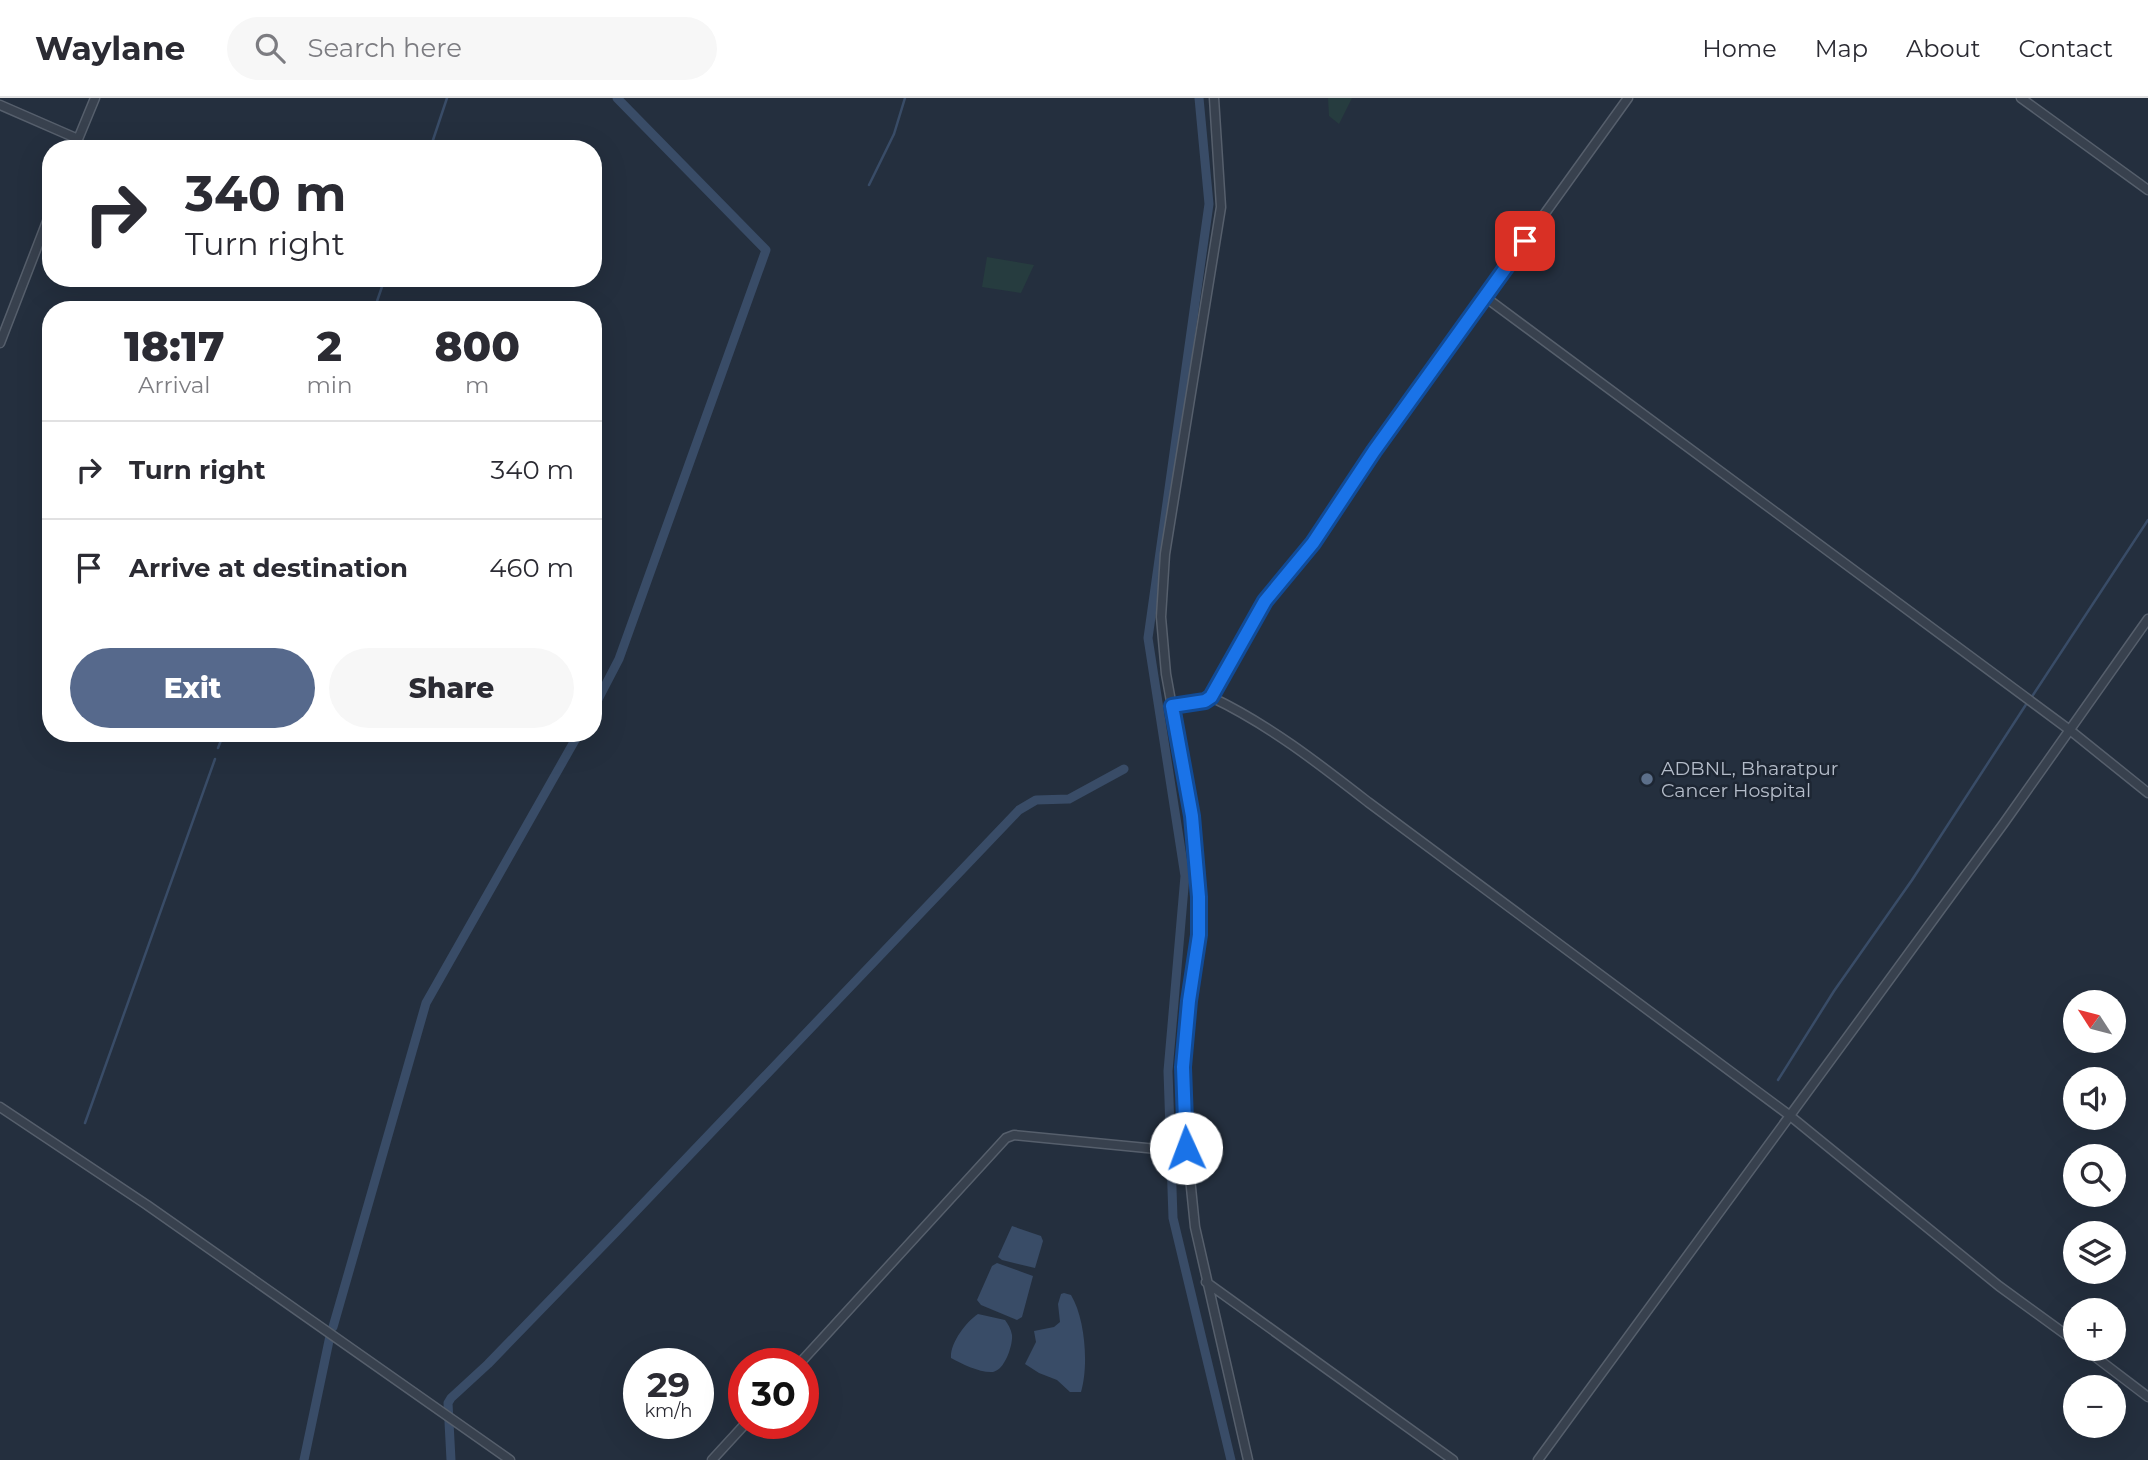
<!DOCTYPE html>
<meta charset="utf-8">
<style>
:root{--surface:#fff;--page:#f7f7f7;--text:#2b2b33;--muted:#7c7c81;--line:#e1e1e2;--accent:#56698c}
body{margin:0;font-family:Montserrat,sans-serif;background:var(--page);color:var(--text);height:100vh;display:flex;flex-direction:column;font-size:26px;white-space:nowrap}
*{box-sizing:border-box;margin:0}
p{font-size:23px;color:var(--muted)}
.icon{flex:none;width:38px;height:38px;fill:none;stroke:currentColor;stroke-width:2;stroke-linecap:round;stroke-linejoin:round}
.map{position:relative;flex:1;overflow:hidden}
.drawer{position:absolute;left:42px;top:203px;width:560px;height:441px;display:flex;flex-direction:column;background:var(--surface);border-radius:28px;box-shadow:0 7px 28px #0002}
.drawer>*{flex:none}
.top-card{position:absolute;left:42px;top:42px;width:560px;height:147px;border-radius:28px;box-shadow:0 7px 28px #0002;background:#fff;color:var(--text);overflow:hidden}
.needle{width:46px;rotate:306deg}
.controls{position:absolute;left:2063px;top:892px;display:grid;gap:14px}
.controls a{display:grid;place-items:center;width:63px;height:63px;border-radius:50%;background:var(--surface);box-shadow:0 7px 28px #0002;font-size:35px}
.speed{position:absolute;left:623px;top:1250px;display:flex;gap:14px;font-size:35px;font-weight:700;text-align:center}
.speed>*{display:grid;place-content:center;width:91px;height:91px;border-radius:50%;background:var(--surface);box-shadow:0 7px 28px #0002;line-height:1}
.speed small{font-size:18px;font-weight:400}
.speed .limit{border:10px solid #d22;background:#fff;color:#111}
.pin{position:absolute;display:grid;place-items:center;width:60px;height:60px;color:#fff;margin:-30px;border-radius:14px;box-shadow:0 4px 10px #0006}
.me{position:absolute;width:77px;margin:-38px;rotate:358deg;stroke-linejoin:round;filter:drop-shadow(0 0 5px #0008)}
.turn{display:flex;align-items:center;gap:24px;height:147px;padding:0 28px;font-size:32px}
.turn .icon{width:91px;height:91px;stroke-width:2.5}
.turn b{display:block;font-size:49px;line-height:60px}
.eta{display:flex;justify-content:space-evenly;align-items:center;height:119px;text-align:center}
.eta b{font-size:42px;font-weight:800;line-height:49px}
.cta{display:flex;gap:14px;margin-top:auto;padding:14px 28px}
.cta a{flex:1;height:80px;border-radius:42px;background:var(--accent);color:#fff;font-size:28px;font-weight:800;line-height:80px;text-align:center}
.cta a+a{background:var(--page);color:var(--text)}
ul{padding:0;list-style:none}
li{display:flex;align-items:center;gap:21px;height:98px;padding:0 28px;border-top:2px solid var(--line)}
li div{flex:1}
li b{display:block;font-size:26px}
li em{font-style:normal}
header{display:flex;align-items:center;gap:42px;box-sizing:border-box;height:98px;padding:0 35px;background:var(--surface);border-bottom:2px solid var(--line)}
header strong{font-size:33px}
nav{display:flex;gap:38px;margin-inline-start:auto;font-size:24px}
.search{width:490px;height:63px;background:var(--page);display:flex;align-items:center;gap:18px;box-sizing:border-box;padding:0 24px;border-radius:38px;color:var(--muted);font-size:26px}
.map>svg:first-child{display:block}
</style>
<header>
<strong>Waylane</strong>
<div class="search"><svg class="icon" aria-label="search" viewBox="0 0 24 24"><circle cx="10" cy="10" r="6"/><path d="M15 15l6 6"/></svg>Search here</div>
<nav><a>Home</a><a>Map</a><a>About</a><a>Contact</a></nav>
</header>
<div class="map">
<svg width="2148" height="1362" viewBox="0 0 2148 1362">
<rect width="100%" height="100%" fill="#242f3e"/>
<!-- green -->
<path fill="#263c3f" d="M 1328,0 L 1352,0 L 1339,26 L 1329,18 Z
M 987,159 L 1034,167 L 1021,195 L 982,189 Z"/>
<!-- water -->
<path fill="#394c67" d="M 1012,1128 L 1041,1138 L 1043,1143 L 1035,1170 L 1002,1162 L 998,1159 Z
M 997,1165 L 1033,1178 L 1022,1219 L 1017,1222 L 981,1207 L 977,1202 L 992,1168 Z
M 1064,1195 L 1071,1197 C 1085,1220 1089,1267 1081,1294 L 1070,1294 L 1057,1282 L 1039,1275 L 1025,1266 L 1036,1244 L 1034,1233 L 1054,1229 L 1060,1224 L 1058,1206 L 1061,1196 Z
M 978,1216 L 1005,1222 C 1008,1226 1011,1231 1012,1237 C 1013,1247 1005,1272 993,1274 C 980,1275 962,1266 951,1260 C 950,1245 966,1224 978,1216 Z"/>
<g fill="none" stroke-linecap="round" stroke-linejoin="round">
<!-- stream -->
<path stroke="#394c67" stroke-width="2.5" d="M 430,51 L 447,0
M 869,87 L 894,36 L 905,0
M 374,212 L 385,180
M 2031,600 L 2148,422
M 218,650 L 224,635
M 1778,982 L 1834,893 L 1912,782 L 2027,605
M 85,1025 L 215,661"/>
<!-- canal -->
<path stroke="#394c67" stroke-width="9" d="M 1199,0 L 1209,106 L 1148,540 L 1185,778 L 1168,973 L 1173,1120 L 1231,1362
M 593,611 L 619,561 L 766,152 L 617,0
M 333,1229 L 426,905 L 579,635
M 304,1362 L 330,1238
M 451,1362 L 448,1305 L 451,1300 L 488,1266 L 617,1133 L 1019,712 L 1036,702 L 1069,701 L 1124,671"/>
<!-- minor casing -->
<g stroke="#565f6c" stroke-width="11">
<path id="minor" d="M 1214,0 L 1221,109 L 1165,456 L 1161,519 L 1166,576 L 1192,718 L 1199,799 L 1199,837 L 1189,903 L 1183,969 L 1187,1050 L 1195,1129 L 1248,1362
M 2021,0 L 2148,92
M 0,7 L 78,41
M 74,51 L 95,0
M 1485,199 L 2071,633 L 2148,695
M 0,245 L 51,113
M 1211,599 C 1268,626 1318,665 1368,704 L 1789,1017 L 1999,1188 L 2076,1244
M 1172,608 L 1205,603 L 1211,599 L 1265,503 L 1313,445 L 1374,353 L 1628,0
M 0,1009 L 147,1107 L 510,1362
M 1206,1184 L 1453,1362
M 2085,1251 L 2148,1299
M 800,1265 L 1006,1040 L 1014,1037 L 1167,1052 L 1187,1050
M 712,1362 L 746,1325
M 1538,1362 L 2004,725 L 2148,521"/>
</g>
<!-- minor -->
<use href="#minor" stroke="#38414e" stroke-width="8"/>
</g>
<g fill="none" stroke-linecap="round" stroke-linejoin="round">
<!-- route casing -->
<g stroke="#114b97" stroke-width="18">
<path id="route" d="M 1186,1050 L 1183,969 L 1189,903 L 1199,837 L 1199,799 L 1192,718 L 1172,608 L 1205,603 L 1211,599 L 1265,503 L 1313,445 L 1374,353 L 1525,143"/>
</g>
<!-- route -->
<use href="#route" stroke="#1a73e8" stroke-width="12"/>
</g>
<!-- markers -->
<circle fill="#5c6f8a" stroke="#1d2633" stroke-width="2.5" cx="1647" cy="681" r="7"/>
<g text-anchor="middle" stroke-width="5" stroke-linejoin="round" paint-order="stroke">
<!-- poi labels -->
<g font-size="19" fill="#b4bcc9" stroke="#1d2633" text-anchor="start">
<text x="1661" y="677">ADBNL, Bharatpur<tspan x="1661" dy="22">Cancer Hospital</tspan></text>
</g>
</g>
</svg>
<div class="controls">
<a><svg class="needle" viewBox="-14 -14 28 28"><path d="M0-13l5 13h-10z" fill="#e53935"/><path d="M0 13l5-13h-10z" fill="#7c7c81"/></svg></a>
<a><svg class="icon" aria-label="sound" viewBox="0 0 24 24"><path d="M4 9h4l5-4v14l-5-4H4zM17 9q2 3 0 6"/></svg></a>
<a><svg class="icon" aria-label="search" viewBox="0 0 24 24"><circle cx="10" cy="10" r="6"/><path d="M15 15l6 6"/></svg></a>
<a><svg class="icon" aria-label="layers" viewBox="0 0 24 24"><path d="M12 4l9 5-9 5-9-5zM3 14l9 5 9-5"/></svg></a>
<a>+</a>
<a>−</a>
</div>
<div class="speed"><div>29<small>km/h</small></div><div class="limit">30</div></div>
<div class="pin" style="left:1525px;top:143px;background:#d93025"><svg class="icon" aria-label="arrive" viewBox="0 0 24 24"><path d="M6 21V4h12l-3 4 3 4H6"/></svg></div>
<svg class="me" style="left:1186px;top:1050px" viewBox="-20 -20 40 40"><circle r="19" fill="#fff"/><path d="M0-13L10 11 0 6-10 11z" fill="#1a73e8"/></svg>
<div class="top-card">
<div class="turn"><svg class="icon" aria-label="right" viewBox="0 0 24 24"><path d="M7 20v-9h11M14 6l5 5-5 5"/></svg><div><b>340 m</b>Turn right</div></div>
</div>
<section class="drawer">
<div class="eta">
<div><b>18:17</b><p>Arrival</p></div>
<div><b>2</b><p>min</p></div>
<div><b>800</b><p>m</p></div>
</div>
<ul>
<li><svg class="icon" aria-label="right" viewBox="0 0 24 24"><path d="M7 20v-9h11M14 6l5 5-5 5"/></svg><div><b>Turn right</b></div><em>340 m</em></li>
<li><svg class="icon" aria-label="arrive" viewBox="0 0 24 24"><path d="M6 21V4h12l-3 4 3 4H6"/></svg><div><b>Arrive at destination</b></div><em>460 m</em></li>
</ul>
<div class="cta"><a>Exit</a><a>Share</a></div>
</section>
</div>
